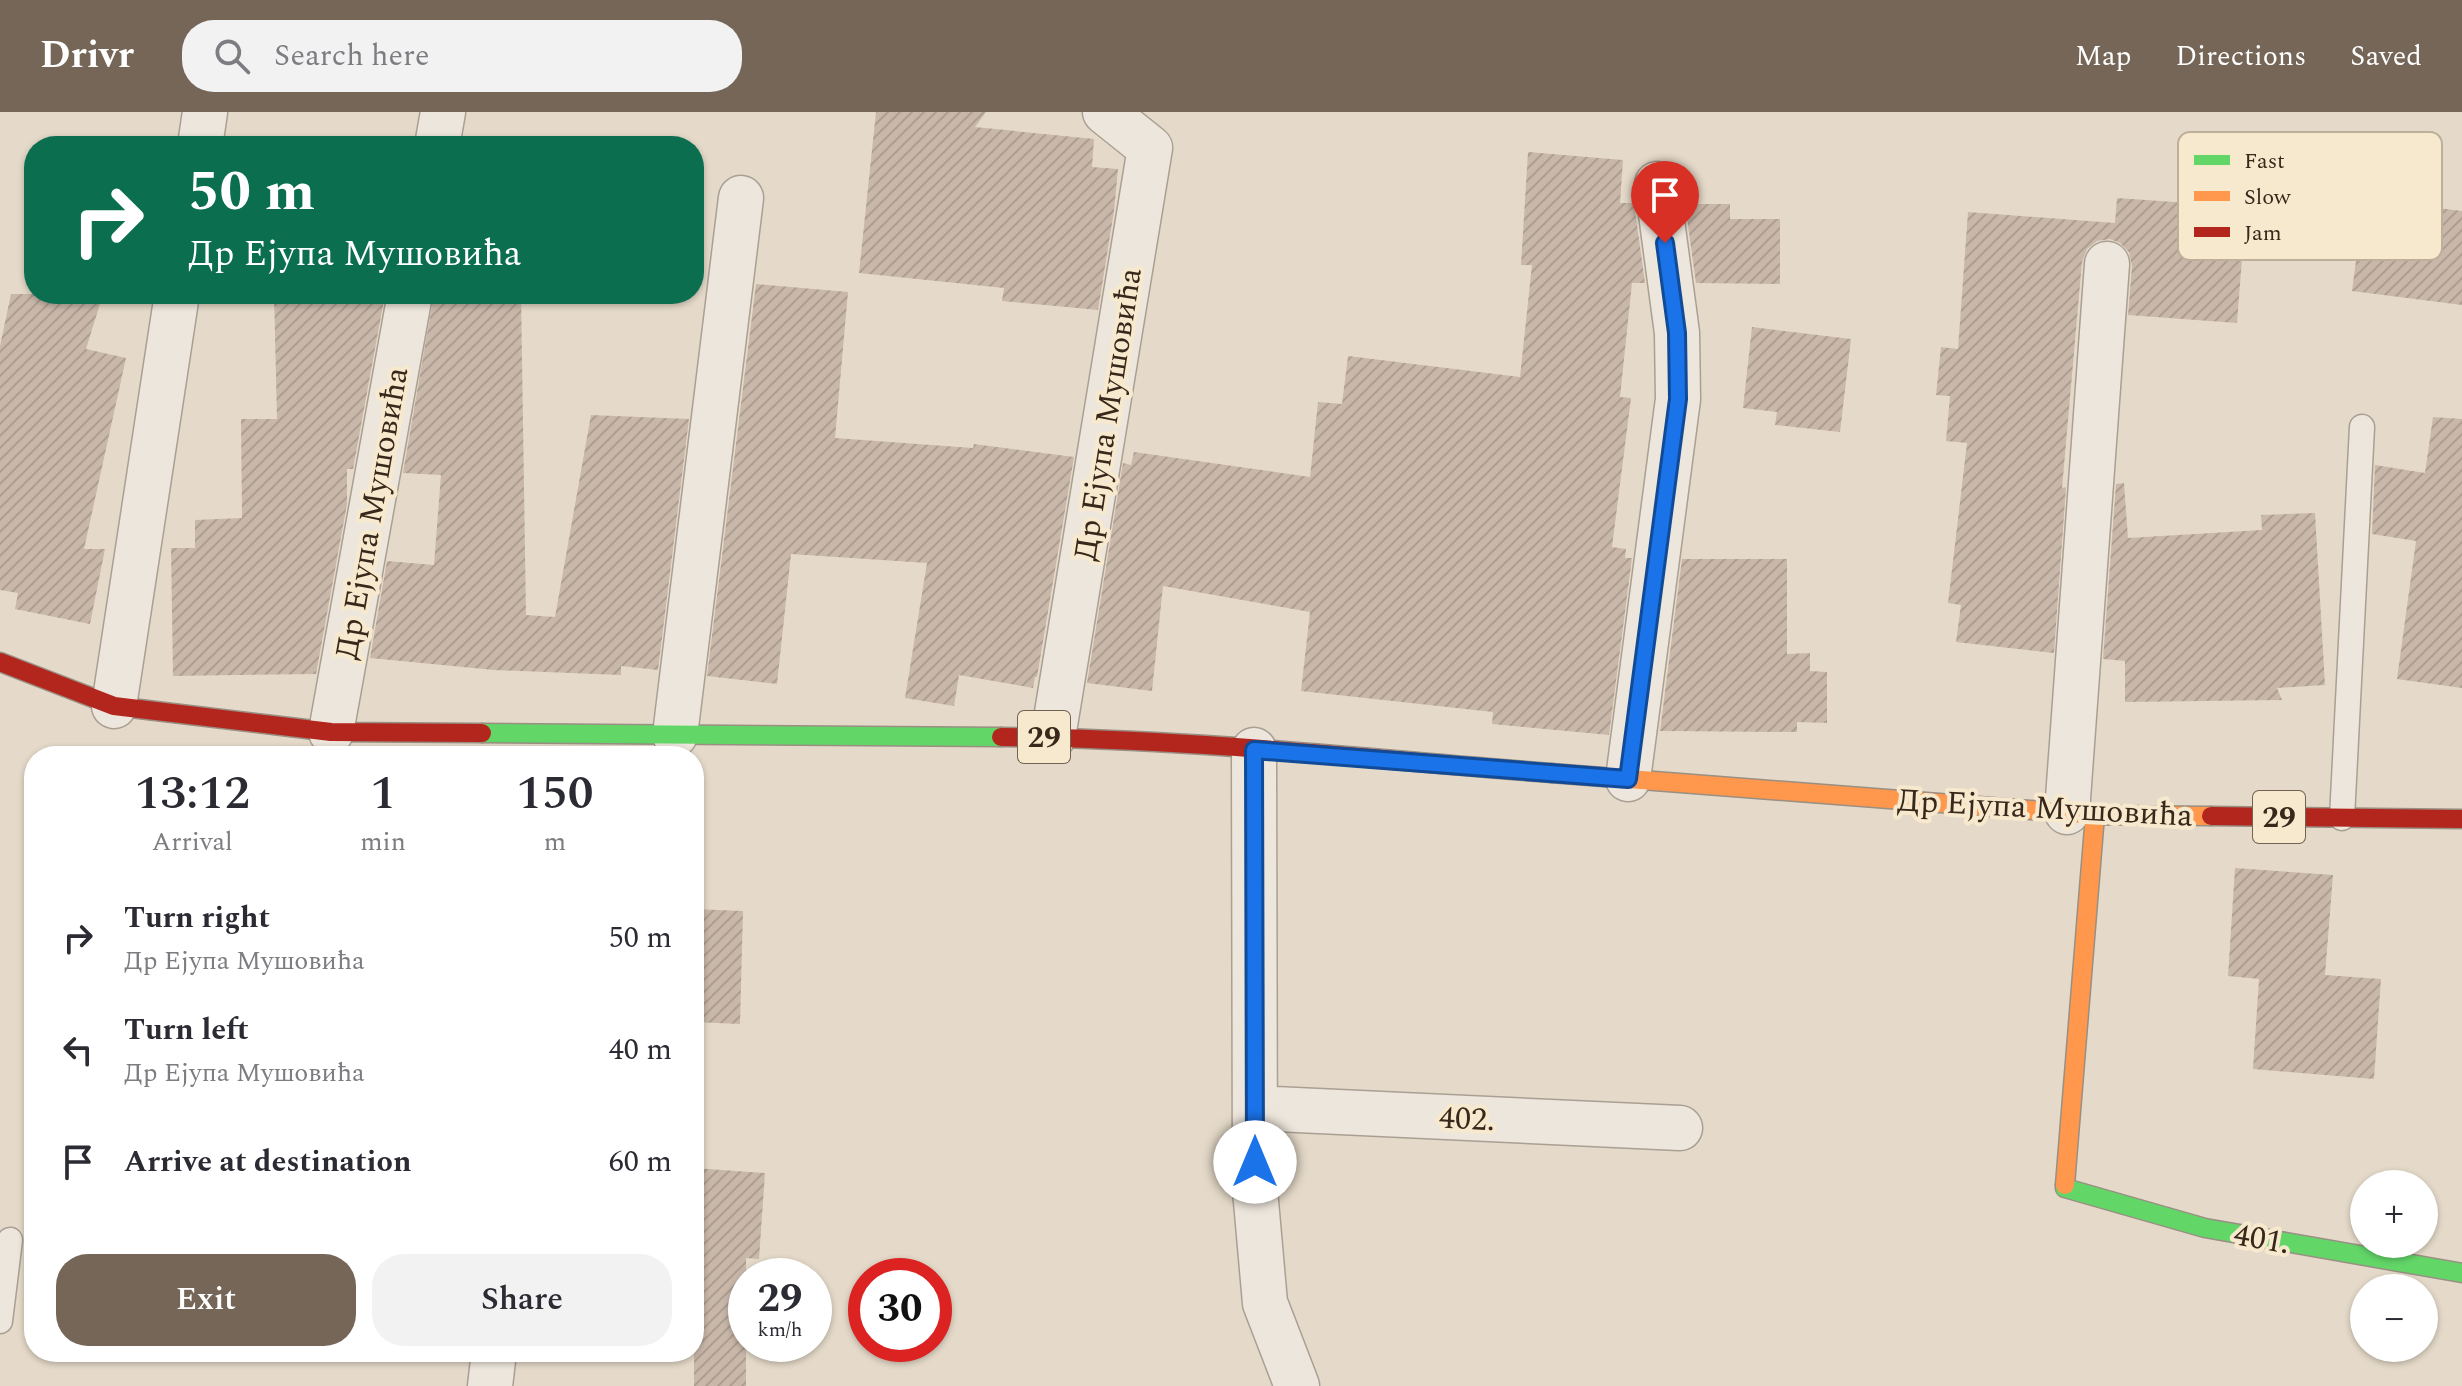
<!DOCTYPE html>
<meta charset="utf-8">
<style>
:root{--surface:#fff;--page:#f2f2f3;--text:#2b2b33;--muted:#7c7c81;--accent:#756658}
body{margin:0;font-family:Spectral,serif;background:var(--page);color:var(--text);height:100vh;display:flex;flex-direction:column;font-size:30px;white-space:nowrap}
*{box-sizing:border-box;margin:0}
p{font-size:26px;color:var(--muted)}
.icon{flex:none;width:44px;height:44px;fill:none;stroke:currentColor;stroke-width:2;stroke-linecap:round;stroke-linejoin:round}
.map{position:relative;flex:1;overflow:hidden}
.sheet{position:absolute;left:24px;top:634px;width:680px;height:616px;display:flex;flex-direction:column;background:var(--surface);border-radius:32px;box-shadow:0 2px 6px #0004}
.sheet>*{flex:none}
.guide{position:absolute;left:24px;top:24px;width:680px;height:168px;border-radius:32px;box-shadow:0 2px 6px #0004;background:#0b6e4f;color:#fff;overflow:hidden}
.fabs{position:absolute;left:2350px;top:1058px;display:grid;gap:16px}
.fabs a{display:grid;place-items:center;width:88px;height:88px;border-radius:50%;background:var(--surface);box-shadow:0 2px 6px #0004;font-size:40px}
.speed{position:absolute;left:728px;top:1146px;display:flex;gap:16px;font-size:40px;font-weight:700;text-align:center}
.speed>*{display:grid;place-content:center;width:104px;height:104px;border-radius:50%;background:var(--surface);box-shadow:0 2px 6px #0004;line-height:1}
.speed small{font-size:20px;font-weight:400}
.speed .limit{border:12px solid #d22;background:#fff;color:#111}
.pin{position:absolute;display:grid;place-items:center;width:68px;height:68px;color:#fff;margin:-82px -34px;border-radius:50% 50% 50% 0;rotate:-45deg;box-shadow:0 0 8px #0007}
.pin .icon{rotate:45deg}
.me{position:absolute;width:88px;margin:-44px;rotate:0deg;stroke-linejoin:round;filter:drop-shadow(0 0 6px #0008)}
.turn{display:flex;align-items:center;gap:28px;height:168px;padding:0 32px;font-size:36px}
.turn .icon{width:104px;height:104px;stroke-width:2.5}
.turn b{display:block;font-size:56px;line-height:68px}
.eta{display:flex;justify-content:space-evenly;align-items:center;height:136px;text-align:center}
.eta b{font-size:48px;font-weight:600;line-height:56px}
.button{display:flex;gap:16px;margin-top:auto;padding:16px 32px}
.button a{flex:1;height:92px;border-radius:32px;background:var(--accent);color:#fff;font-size:32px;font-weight:600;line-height:92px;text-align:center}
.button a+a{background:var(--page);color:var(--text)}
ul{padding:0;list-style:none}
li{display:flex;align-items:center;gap:24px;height:112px;padding:0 32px}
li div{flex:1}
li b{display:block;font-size:30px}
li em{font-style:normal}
header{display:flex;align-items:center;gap:48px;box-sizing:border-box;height:112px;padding:0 40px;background:var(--accent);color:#fff}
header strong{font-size:38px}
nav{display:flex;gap:44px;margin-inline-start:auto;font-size:28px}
.search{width:560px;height:72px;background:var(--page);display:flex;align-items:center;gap:20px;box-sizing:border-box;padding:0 28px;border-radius:32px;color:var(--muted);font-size:30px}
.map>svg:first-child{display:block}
</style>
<header>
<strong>Drivr</strong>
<div class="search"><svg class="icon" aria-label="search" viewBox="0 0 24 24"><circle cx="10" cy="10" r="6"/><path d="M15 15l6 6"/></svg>Search here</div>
<nav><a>Map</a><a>Directions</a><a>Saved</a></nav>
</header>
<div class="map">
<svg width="2462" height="1274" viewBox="0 0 2462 1274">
<defs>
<pattern id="building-hatch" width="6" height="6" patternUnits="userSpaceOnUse" patternTransform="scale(2)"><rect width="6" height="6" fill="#c9b8aa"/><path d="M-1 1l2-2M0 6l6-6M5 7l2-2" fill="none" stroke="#ad9e92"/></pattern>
</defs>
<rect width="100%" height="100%" fill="#e5dac9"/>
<!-- building -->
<path fill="url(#building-hatch)" d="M 876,0 L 986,0 L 975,15 L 1094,27 L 1092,55 L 1118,57 L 1114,99 L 1098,198 L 1002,189 L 1004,176 L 859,161 Z
M 1528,40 L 1623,48 L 1620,91 L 1634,91 L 1645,171 L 1632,171 L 1620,285 L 1631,286 L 1612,435 L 1626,437 L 1625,446 L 1632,446 L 1609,623 L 1492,612 L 1493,600 L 1301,579 L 1310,500 L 1163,474 L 1152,579 L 1087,571 L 1123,351 L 1131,353 L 1134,340 L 1310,365 L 1318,290 L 1342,292 L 1348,244 L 1520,265 L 1532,153 L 1521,153 Z
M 2367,65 L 2433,73 L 2430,95 L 2462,99 L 2462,193 L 2352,179 Z
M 2117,86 L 2246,95 L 2237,211 L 2128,203 L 2132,154 L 2129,140 L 2120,131 L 2110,127 L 2097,129 L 2087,137 L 2082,150 L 2062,376 L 2066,375 L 2054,541 L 1956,530 L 1961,493 L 1948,491 L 1967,331 L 1946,329 L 1950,284 L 1936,283 L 1941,235 L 1958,237 L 1968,100 L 2115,111 Z
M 1685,92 L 1730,92 L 1730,107 L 1780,107 L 1780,172 L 1696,171 Z
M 756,172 L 848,180 L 835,326 L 973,336 L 974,332 L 1074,345 L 1037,565 L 1035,565 L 1033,576 L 959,563 L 954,594 L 905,586 L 927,451 L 791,442 L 777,572 L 707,564 Z
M 11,182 L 103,182 L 86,237 L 126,246 L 84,437 L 105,437 L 90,512 L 15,497 L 18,481 L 0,478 L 0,234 Z
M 274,182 L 385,182 L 353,357 L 347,357 L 347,392 L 316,562 L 173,564 L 171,436 L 195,436 L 195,408 L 242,406 L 241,307 L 277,307 Z
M 434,182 L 521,182 L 526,503 L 555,505 L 591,303 L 689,307 L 658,558 L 621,554 L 621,563 L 494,558 L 370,546 L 387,449 L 434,453 L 441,363 L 403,361 Z
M 1752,215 L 1851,227 L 1840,320 L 1775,313 L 1777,300 L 1743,296 Z
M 2433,305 L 2462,307 L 2462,576 L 2397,567 L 2416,429 L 2372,422 L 2375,353 L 2425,361 Z
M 2124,371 L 2128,426 L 2262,418 L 2261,403 L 2315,401 L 2325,573 L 2277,576 L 2282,588 L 2125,590 L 2125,549 L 2103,547 L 2116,372 Z
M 1682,447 L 1787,447 L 1787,542 L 1810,541 L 1810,559 L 1827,560 L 1827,611 L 1797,610 L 1797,620 L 1660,619 Z
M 2235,756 L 2333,763 L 2325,863 L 2381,867 L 2374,967 L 2253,957 L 2259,867 L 2228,864 Z
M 694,797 L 743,799 L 740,912 L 694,910 Z
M 694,1056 L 765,1061 L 759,1147 L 746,1146 L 746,1274 L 694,1274 Z"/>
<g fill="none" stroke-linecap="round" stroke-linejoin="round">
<!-- lane casing -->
<g stroke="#aa9f93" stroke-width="27">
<path id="lane" d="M 2342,706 L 2362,315
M 0,1209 L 10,1128"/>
</g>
<!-- street casing -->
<g stroke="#aa9f93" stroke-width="47">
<path id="street" d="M 200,34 L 205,0
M 437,34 L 443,0
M 114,594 L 177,182
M 331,620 L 410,182
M 675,623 L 741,86
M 1053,625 L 1150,36 L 1105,0
M 1254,638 L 1255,1078 L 1265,1191 L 1297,1274
M 1628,667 L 1678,287 L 1677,221 L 1657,72
M 2067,700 L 2107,152
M 1255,996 L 1680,1016
M 490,1274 L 494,1240"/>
</g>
<!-- fast casing -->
<g stroke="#998f83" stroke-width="21">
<path id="fast" d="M 482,621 L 1001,625
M 2065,1073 L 2065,1076 L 2205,1116 L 2462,1161"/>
</g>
<!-- slow casing -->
<g stroke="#998f83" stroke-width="21">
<path id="slow" d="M 1551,661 L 2095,703 L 2211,704
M 2065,1073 L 2095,703"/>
</g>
<!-- jam casing -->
<g stroke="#998f83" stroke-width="21">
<path id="jam" d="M 0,550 L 114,594 L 331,620 L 482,621
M 1001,625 C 1183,626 1369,647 1551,661
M 2211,704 L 2462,707"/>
</g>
<!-- lane -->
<use href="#lane" stroke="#ede6dc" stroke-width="24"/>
<!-- street -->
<use href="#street" stroke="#ede6dc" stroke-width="44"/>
<!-- fast -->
<use href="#fast" stroke="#63d668" stroke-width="18"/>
<!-- slow -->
<use href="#slow" stroke="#ff974d" stroke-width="18"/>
<!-- jam -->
<use href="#jam" stroke="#b3261e" stroke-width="18"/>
</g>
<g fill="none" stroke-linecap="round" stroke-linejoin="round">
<!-- route casing -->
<g stroke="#114b97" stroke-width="20">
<path id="route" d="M 1255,1050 L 1254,638 L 1628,667 L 1678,287 L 1677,221 L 1665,131"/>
</g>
<!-- route -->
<use href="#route" stroke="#1a73e8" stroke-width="14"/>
</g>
<g text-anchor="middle" stroke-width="8" stroke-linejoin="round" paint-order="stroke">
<!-- shield labels -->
<g fill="#f7e9ce" stroke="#716251" stroke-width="2">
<rect x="1018" y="599" width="52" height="52" rx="6"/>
<rect x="2253" y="679" width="52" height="52" rx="6"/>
</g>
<g font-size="30" font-weight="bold" fill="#38281b">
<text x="1044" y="635">29</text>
<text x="2279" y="715">29</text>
</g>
<!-- street labels -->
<g font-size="32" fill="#38281b" stroke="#f7e9ce">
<text transform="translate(1107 302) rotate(-81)" y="11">Др Ејупа Мушовића</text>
<text transform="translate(371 401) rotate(-80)" y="11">Др Ејупа Мушовића</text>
<text transform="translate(2045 695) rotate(3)" y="11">Др Ејупа Мушовића</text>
<text transform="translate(1467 1006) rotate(3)" y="11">402.</text>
<text transform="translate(2262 1126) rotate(10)" y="11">401.</text>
</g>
</g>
<!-- legend -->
<rect x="2178" y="20" width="264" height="128" rx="12" fill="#f7e9ce" stroke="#beaf98" stroke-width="2"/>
<rect x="2194" y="43" width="36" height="10" fill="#63d668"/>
<rect x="2194" y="79" width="36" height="10" fill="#ff974d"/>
<rect x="2194" y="115" width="36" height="10" fill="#b3261e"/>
<g font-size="22" fill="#38281b">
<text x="2244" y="56">Fast</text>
<text x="2244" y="92">Slow</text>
<text x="2244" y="128">Jam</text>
</g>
</svg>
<div class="fabs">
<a>+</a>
<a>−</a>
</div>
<div class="speed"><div>29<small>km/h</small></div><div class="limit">30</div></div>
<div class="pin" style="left:1665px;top:131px;background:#d93025"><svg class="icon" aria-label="arrive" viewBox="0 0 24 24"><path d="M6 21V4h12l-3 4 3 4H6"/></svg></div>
<svg class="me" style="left:1255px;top:1050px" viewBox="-20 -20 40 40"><circle r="19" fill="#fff"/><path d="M0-13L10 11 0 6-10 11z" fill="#1a73e8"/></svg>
<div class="guide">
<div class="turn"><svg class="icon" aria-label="right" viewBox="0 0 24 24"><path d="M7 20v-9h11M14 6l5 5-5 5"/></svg><div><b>50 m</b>Др Ејупа Мушовића</div></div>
</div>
<section class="sheet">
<div class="eta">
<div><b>13:12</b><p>Arrival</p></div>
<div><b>1</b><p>min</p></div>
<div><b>150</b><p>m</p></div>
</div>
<ul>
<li><svg class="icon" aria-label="right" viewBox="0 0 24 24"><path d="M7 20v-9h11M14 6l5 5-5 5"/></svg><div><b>Turn right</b><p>Др Ејупа Мушовића</p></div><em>50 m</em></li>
<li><svg class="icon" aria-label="left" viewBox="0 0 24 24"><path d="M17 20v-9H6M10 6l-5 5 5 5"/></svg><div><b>Turn left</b><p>Др Ејупа Мушовића</p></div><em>40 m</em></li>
<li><svg class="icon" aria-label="arrive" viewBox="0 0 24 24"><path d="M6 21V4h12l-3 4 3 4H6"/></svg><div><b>Arrive at destination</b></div><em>60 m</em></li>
</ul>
<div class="button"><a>Exit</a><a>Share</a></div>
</section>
</div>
